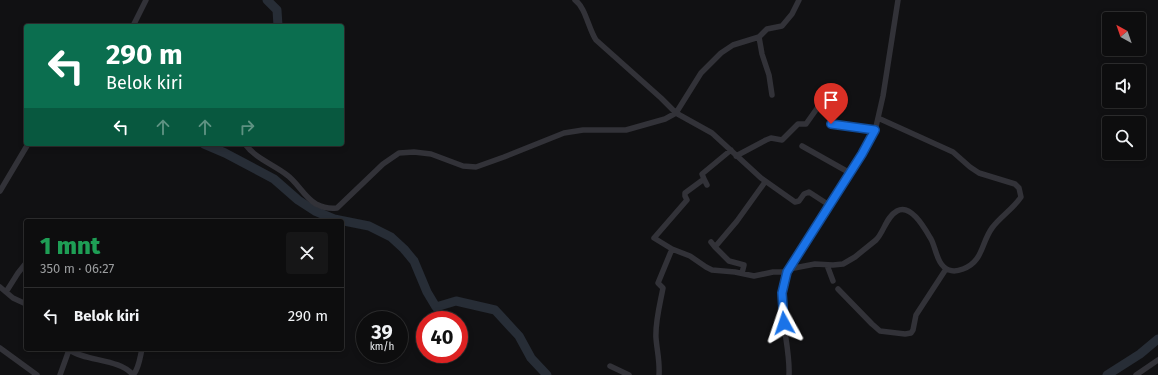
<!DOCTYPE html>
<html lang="id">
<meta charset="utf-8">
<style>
:root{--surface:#0d0d0e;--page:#161617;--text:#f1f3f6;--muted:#9a9c9e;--line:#2d2d2e}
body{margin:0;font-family:"Fira Sans",sans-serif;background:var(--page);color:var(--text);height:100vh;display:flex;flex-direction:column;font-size:15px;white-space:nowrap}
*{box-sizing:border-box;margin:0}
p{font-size:13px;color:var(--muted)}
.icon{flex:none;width:22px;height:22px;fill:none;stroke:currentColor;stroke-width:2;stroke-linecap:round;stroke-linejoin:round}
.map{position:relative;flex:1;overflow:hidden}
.panel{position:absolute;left:24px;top:219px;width:320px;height:132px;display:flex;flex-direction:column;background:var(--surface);border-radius:4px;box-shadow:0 2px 6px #0003,0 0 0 1px var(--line)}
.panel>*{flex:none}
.top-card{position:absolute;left:24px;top:24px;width:320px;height:122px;border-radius:4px;box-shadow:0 2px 6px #0003,0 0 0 1px var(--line);background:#0b6e4f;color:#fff;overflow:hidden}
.needle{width:26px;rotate:320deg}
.fabs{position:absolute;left:1102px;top:12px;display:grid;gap:8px}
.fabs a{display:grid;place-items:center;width:44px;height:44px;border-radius:4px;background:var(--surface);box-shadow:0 2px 6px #0003,0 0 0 1px var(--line);font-size:20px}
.speed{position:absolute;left:356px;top:311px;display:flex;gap:8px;font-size:20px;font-weight:700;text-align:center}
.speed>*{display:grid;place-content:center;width:52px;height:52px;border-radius:50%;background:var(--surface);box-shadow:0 2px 6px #0003,0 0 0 1px var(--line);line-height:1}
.speed small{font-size:10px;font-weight:400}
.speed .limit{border:6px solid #d22;background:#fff;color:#111}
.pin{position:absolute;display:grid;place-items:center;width:34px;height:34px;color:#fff;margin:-41px -17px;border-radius:50% 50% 50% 0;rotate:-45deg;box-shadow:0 0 4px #0007}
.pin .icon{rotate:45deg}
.me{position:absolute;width:44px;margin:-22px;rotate:355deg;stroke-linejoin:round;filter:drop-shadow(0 0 3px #0008)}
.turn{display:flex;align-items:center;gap:14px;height:84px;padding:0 16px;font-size:18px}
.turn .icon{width:52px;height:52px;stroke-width:2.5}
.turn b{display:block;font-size:28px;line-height:34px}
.lanes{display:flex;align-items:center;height:38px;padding:0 16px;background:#0003;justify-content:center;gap:20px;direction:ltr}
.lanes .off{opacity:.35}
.round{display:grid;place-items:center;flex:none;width:42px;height:42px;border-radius:4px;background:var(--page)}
.head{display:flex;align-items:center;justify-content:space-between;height:68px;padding:0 16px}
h1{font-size:24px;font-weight:800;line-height:30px;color:#1e9e55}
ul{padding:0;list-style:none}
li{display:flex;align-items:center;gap:12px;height:56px;padding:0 16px;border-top:1px solid var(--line)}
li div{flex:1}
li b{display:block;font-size:15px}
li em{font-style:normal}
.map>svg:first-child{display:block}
</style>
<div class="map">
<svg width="1158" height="375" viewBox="0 0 1158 375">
<rect width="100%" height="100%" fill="#111113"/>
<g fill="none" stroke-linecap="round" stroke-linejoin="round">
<!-- river -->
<path stroke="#272d36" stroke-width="9" d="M 267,0 L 277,10 L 278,26
M 204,144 L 225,153 L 274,179 L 298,200 L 315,211 L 334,219 L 369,226 L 391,237 L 404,249 L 414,261 L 427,292 L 436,307 L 456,301 L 495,310 L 519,336 L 531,358 L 547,375
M 1107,375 L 1140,354 L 1158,339"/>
<!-- minor -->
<path stroke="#323238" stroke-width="5.5" d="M 575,0 C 586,8 588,28 596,40 L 661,98 L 676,113 L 712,133 L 761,178 L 795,202 L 799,201 L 804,194 L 809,192 L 829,205
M 133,26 L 146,0
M 759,37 L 762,54 L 769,75 L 772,95
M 831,124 L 875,131
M 245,144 C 256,159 273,164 287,175 C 298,183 304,197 316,204 C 322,207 330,209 337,208 L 383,164 L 399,153 L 414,152 L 431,154 L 463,166 L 476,167 L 504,157 L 564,133 L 583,130 L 626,130 L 665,119 L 676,113 L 701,73 L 721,53 L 733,45 L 759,37 L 767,29 L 782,26 L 792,14 L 799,0
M 802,146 L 850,173
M 736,156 L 766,140 L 771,138 L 782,140 L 798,124 L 806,124 L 818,107
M 704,179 L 702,174 L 731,150
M 0,191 L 28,144
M 711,242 L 715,247 L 737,221 L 765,182
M 715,247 L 729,261 L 744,265 L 742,273
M 672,249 L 690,256 L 706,267 L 712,270 L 735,272 L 754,276 L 773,272 L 787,272
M 827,265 L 833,281
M 789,269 L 815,264 L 833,265 L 843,264 L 855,257 L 876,240 C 884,232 886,217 897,211 C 911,203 925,229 931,239 C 936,248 937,266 949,270 C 954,272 958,271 963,269 C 983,262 981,243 992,228 C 1000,217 1013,209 1021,197 L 1019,188 L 1015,184 L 979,173 L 970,167 L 953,152 L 878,118
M 0,287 L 13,298 L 26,304
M 838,289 L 872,324 L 880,331 L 905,334 L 911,333 L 913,330 L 916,315 L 946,269
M 6,292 L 18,273 L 26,263
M 0,348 L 37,375
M 68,349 C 85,362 119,358 133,375
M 610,366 L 629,375
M 60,375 L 69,350
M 133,375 C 139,369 140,357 142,349
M 659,375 C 660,362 657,351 656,338 C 655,322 660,304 663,288 L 658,283 L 672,249 L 654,238 L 687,200 L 685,196 L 685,193 L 704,179 L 707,185
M 789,375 C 791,341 771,297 791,266 L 862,154 L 875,131 L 883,96 L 898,0
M 1136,375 L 1158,360"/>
</g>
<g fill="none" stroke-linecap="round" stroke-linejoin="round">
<!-- route casing -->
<g stroke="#114b97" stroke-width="10">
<path id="route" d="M 784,323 L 782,293 L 787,272 L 862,154 L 875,130 L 831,124"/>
</g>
<!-- route -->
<use href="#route" stroke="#1a73e8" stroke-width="7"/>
</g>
</svg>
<div class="fabs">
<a><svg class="needle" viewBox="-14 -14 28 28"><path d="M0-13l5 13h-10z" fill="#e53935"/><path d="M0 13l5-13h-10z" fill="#9a9c9e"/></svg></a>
<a><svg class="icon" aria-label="sound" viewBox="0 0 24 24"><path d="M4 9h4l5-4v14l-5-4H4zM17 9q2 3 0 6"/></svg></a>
<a><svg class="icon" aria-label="search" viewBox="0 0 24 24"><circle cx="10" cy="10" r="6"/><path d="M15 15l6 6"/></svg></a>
</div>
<div class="speed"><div>39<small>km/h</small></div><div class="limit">40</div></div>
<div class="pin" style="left:831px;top:124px;background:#d93025"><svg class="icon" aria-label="arrive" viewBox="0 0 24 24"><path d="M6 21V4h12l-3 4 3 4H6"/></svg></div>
<svg class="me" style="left:784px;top:323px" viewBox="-20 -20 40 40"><path d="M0-17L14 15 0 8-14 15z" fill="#1a73e8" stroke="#fff" stroke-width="4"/></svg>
<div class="top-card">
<div class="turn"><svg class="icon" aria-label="left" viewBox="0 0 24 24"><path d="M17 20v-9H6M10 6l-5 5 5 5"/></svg><div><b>290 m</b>Belok kiri</div></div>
<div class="lanes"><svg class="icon" aria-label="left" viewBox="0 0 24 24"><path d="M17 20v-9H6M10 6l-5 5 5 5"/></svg><svg class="icon off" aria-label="ahead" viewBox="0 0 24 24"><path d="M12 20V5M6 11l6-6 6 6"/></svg><svg class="icon off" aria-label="ahead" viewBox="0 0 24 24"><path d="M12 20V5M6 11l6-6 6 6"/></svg><svg class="icon off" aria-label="right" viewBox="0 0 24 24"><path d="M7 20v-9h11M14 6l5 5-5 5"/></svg></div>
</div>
<section class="panel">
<div class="head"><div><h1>1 mnt</h1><p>350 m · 06:27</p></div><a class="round"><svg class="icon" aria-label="close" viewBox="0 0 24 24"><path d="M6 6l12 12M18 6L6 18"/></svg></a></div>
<ul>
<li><svg class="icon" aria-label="left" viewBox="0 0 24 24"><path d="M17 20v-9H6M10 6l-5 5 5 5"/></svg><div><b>Belok kiri</b></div><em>290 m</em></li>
</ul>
</section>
</div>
